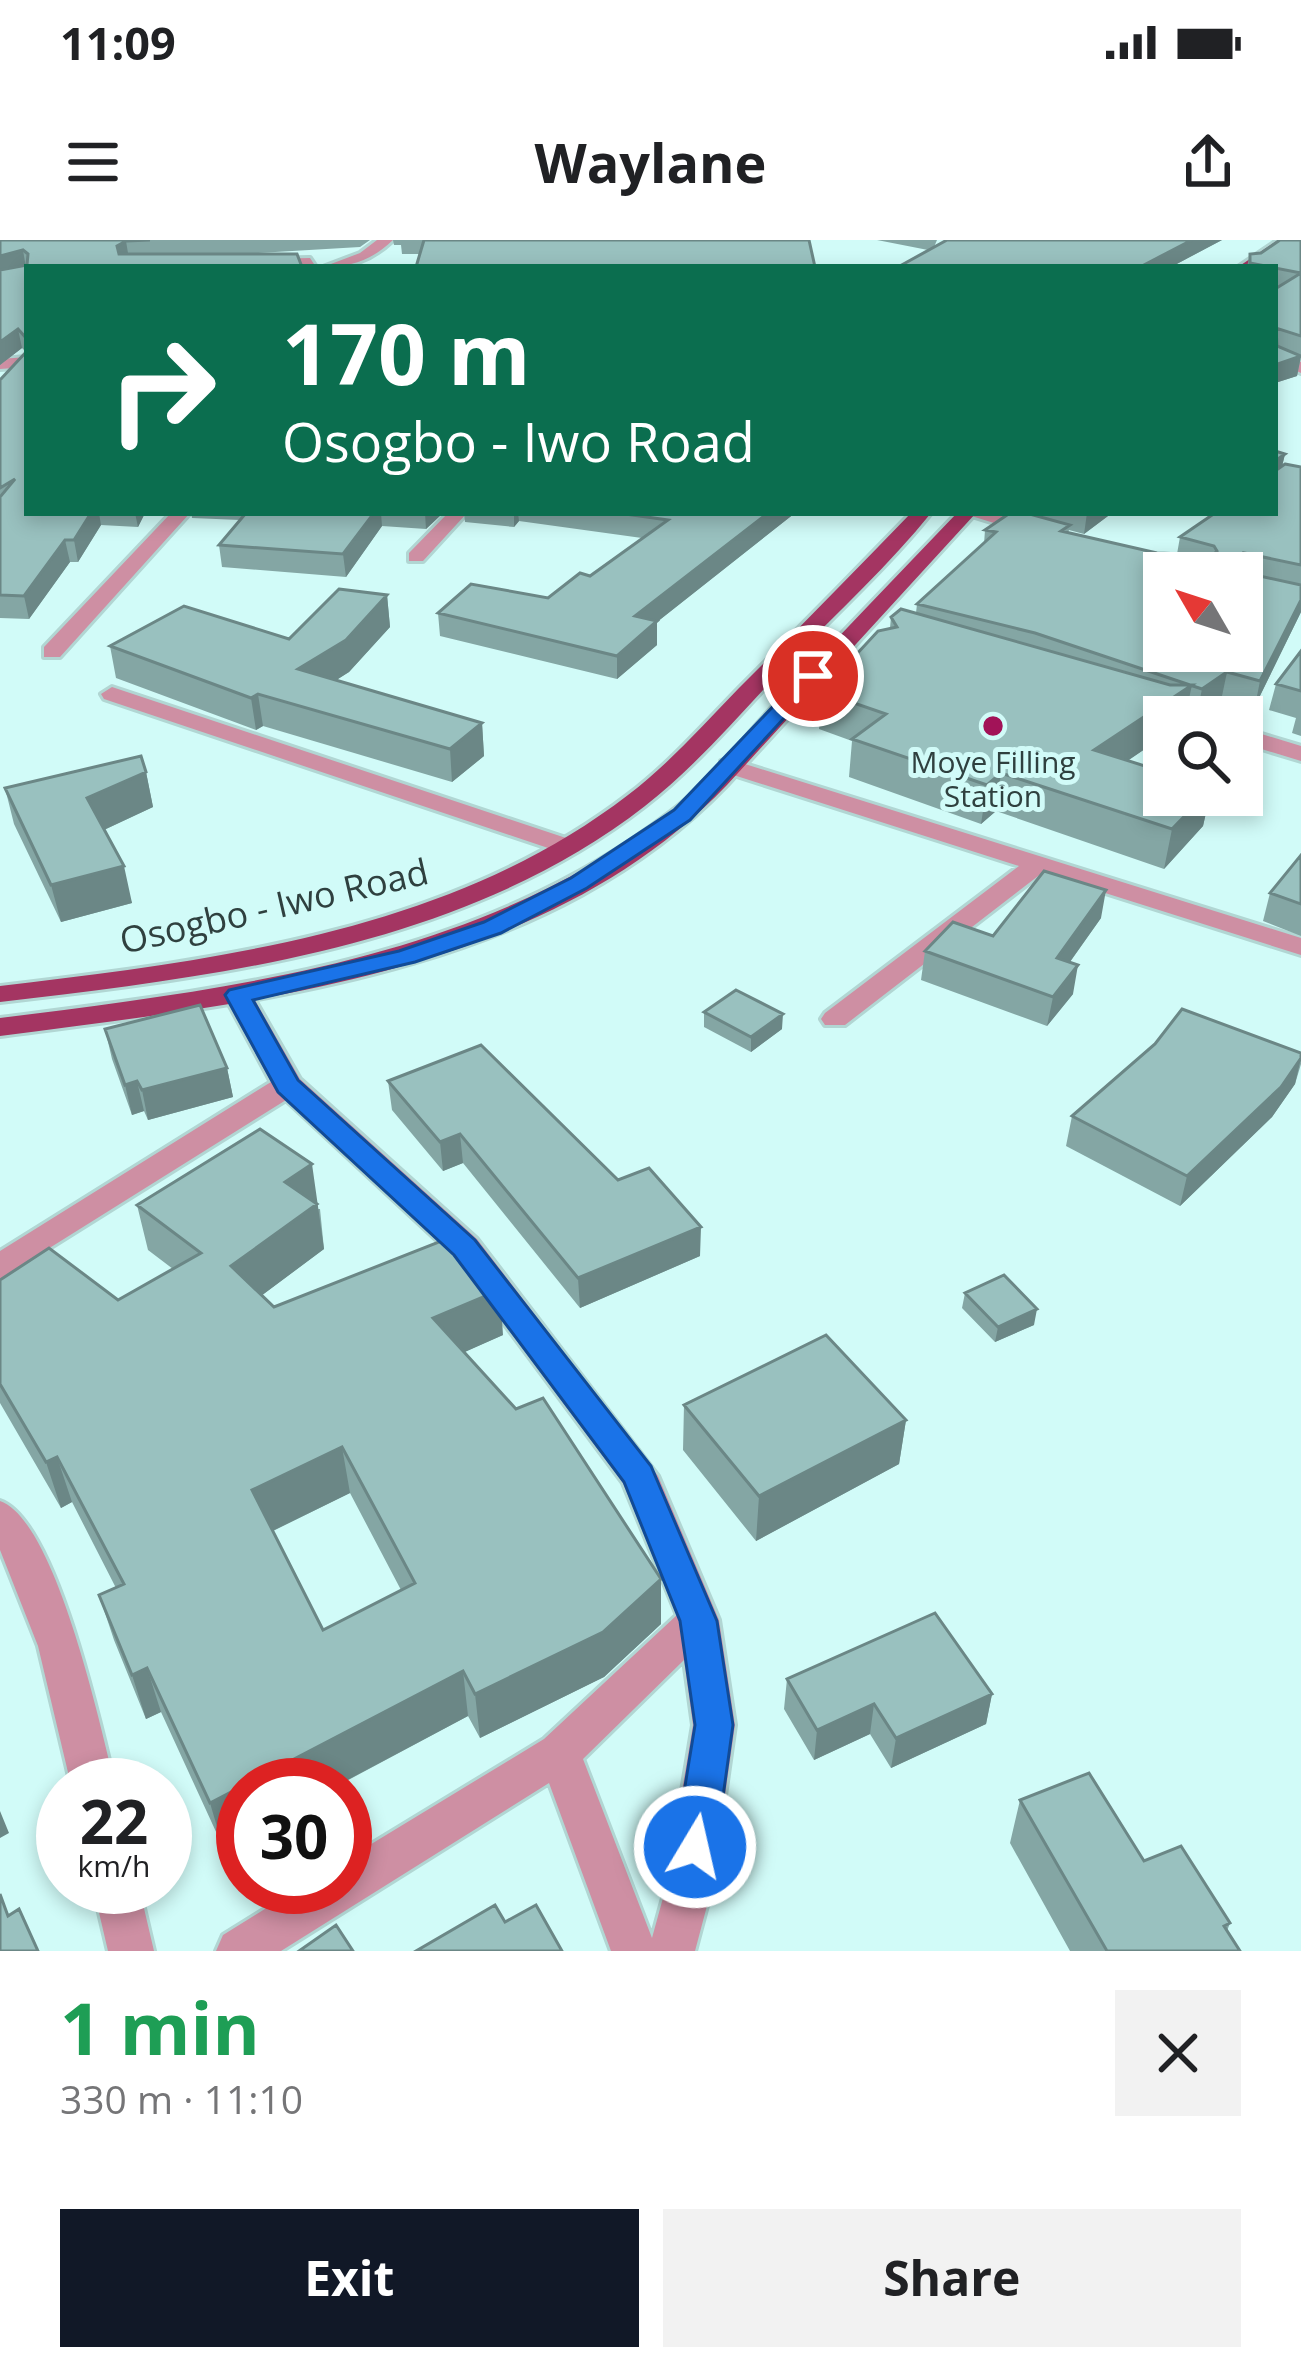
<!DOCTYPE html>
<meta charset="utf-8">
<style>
:root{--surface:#fff;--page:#f2f2f2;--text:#202124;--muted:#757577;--accent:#111827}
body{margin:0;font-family:"Open Sans",sans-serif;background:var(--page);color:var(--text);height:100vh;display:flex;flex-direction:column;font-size:45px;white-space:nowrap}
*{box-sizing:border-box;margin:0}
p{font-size:39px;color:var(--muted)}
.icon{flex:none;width:66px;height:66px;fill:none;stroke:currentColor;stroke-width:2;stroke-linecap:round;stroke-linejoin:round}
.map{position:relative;height:1711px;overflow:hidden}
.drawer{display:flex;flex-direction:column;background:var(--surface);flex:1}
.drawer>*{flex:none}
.hud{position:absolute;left:24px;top:24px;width:1254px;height:252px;border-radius:0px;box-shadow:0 6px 18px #0003;background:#0b6e4f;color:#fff;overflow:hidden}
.needle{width:78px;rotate:309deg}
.tools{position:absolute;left:1143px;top:312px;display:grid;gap:24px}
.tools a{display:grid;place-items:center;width:120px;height:120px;border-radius:0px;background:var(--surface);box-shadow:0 6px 18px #0003;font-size:60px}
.speed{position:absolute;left:36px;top:1518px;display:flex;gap:24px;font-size:60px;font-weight:700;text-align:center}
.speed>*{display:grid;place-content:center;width:156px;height:156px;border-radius:50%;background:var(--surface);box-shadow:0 6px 18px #0003;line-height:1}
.speed small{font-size:30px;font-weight:400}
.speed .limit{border:18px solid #d22;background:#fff;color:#111}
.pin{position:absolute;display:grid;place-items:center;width:102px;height:102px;color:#fff;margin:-51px;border:6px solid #fff;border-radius:50%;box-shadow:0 3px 12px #0007}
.me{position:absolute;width:132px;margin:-66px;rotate:9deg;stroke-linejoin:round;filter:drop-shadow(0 0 9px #0008)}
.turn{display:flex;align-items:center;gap:42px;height:252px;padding:0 60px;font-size:54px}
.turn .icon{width:156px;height:156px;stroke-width:2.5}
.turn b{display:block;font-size:84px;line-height:102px}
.round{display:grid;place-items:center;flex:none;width:126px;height:126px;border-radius:0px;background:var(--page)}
.headline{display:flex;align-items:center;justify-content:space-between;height:204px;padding:0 60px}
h1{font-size:72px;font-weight:700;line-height:90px;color:#1e9e55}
.action{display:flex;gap:24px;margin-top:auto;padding:24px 60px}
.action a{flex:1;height:138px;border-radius:0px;background:var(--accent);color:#fff;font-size:48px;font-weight:700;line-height:138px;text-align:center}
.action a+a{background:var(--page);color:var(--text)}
.status{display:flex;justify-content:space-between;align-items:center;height:84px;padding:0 60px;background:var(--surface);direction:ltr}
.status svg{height:33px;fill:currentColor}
header{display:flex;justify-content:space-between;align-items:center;height:156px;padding:0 60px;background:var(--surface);font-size:54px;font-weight:700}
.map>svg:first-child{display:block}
</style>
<div class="status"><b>11:09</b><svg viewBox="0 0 49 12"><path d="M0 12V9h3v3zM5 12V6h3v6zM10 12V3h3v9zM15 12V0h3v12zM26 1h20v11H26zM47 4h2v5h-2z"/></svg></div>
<header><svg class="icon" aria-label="menu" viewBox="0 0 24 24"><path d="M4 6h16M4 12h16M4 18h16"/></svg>Waylane<svg class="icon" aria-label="share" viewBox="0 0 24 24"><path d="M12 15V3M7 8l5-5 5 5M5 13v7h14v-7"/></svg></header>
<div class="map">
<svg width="1301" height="1711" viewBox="0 0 1301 1711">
<rect width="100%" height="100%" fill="#d1fbf8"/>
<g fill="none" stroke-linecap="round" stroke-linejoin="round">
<!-- lane casing -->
<g stroke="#b1d6d3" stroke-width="6">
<path id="lane" d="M 782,465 L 833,469 L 841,474 L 833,479 L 776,473 L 776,467 Z"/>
</g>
<!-- street casing -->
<g stroke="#b1d6d3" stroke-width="6">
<path id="street" d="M 377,0 L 393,0 C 372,20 352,27 323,27 L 360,13 Z
M 310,18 L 316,27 L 254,23 L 261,19 Z
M 1275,110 L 1301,122 L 1301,133 L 1275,121 Z
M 27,117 L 27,127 L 0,129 L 0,119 Z
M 171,273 L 190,273 L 60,417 L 44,417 L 44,407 Z
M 448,273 L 467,273 L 423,321 L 409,321 L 409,313 Z
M 962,273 L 993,273 L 1046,290 L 1036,296 Z
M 112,447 L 578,602 L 582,607 L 569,615 L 560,612 L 104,459 L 101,454 Z
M 1242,488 L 1301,506 L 1301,521 L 1242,503 Z
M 729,519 L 1301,698 L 1301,715 L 1042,633 L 845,785 L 825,785 L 821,779 L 825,773 L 1019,626 L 721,531 L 721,521 Z
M 238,747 L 252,755 L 300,839 L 477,999 L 658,1236 L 719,1380 L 735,1485 L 712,1647 L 695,1711 L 611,1711 L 549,1543 L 281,1711 L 216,1711 L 223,1695 L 300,1647 L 345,1647 L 345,1620 L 544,1499 L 677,1375 L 623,1243 L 453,1015 L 286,860 L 0,1039 L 0,1011 L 271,842 L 224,755 ZM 684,1420 L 693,1485 L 666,1647 L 652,1698 L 583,1519 Z
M 0,1261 C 56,1280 101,1488 115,1545 L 71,1545 L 38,1406 L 0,1310 Z
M 93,1647 L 139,1647 L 154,1711 L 108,1711 Z"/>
</g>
<!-- primary casing -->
<g stroke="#b1d6d3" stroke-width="6">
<path id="primary" d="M 1278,0 L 1294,0 L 1255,27 L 1238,27 Z
M 911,273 L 931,273 C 890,324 839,371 793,418 C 745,468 700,523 645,566 C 464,707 221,736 0,762 L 0,746 C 216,720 450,692 628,555 C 669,524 703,485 739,448 C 797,390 854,332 911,273 Z
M 957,273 L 976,273 L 727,545 C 543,737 249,763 0,796 L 0,778 C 234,748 474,721 668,574 C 709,544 741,501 775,464 C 835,400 896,337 957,273 Z"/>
</g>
<!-- lane -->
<use href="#lane" fill="#ce8fa3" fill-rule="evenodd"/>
<!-- street -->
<use href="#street" fill="#ce8fa3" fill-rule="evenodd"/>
<!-- primary -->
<use href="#primary" fill="#a43562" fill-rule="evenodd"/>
</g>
<!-- wall -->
<path fill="#84a6a4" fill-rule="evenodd" d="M 0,0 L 370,0 L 360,7 L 27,27 L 27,273 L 145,273 L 138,287 L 101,285 L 78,322 L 70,322 L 29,379 L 0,378 L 0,140 L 26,112 L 22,108 L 0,125 Z
M 393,0 L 809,0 L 420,14 L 402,14 L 401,5 L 394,5 Z
M 877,0 L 937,0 L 934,7 L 947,0 L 1222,0 L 1171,27 L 898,27 L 928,10 Z
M 1301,0 L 1301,117 L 1297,136 L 1275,143 L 1275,49 L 1278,47 L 1275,47 L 1275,27 L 1247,27 L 1250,14 L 1261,13 Z
M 1275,211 L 1285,214 L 1282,226 L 1301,227 L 1301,372 L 1255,466 L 1222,456 L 1197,473 L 1187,470 L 1185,477 L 1164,477 L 1164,496 L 1128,520 L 1164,555 L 1210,555 L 1203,586 L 1164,629 L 996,571 L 981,584 L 849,537 L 852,501 L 819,489 L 822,452 L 841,443 L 842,430 L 890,388 L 891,377 L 916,373 L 917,364 L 984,304 L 985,290 L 1032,273 L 1112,273 L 1084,294 L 1069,290 L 1068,293 L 1157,313 L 1177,314 L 1180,297 L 1275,273 Z
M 191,273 L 443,273 L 426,289 L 382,286 L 346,337 L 222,327 L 219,305 L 240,280 L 192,278 Z
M 464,273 L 795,273 L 657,382 L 657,405 L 617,439 L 440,396 L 438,373 L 548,358 L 590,336 L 642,298 L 519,281 L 514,287 L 465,282 Z
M 387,355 L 390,387 L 349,432 L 336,440 L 482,483 L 484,516 L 452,542 L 263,486 L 256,490 L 116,438 L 110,406 L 289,399 Z
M 1301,411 L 1301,496 L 1292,493 L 1296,478 L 1269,470 L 1276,444 Z
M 146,532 L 153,567 L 104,590 L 132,663 L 61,682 L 14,584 L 5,548 Z
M 1301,615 L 1301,696 L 1263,681 L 1270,653 Z
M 1101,678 L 1070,722 L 1073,754 L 1047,786 L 921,740 L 925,711 L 993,696 Z
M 704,772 L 782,789 L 751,812 L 704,787 Z
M 105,789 L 227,828 L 233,857 L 148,880 L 144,871 L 132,875 L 112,819 Z
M 1301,813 L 1301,824 L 1295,844 L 1272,877 L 1180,966 L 1066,906 L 1072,876 Z
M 388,841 L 618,940 L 700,1016 L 580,1068 L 463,923 L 443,931 L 392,870 Z
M 137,965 L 320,969 L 324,1009 L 262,1055 L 274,1067 L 503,1095 L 464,1112 L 661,1384 L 604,1437 L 480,1498 L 468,1476 L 223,1607 L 161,1472 L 146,1479 L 114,1400 L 99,1355 L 116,1348 L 72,1262 L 61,1268 L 0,1163 L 0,1040 L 118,1060 L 173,1029 L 148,1010 ZM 350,1253 L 401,1350 L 323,1390 L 273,1291 Z
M 965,1053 L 1034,1085 L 995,1102 L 962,1068 Z
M 684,1165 L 906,1180 L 899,1224 L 756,1301 L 683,1210 Z
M 787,1439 L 992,1454 L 986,1484 L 891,1528 L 870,1494 L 814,1520 L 784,1469 Z
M 1020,1560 L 1144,1621 L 1230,1683 L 1227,1691 L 1240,1711 L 1070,1711 L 1010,1603 Z"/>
<!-- shaded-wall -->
<path fill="#6b8786" d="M 1192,0 L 1222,0 L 1171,27 L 1140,27 Z
M 126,1 L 129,19 L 120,23 L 117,6 Z
M 23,10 L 26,28 L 0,35 L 0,16 Z
M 18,89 L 22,108 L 0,125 L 0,102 Z
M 1301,116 L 1297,136 L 1275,143 L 1275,125 Z
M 1285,214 L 1280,235 L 1275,239 L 1275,221 Z
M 91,273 L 99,273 L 101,285 L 78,322 L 74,300 Z
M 135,273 L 145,273 L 138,287 Z
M 374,273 L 381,273 L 382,286 L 346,337 L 343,314 Z
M 425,273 L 443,273 L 426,289 Z
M 514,273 L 518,273 L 519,281 L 514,287 Z
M 768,273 L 795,273 L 657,382 L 657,405 L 617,439 L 617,416 L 635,376 Z
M 1087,273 L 1112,273 L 1084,294 Z
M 65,300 L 70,322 L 29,379 L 24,356 Z
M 387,355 L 390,387 L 349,432 L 302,462 L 298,429 Z
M 1301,360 L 1301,372 L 1255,466 L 1260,441 Z
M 1227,432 L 1222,456 L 1197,473 L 1202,449 Z
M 1192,445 L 1185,477 L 1164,477 L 1164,496 L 1088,548 L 1094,510 Z
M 258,454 L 263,486 L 256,490 L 251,458 Z
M 482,483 L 484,516 L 452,542 L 450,509 Z
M 146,532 L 153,567 L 95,594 L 87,558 Z
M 1001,533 L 996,571 L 981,584 L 987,545 Z
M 1205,555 L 1210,555 L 1203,586 L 1164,629 L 1172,589 Z
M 124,626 L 132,663 L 61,682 L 51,645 Z
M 1106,650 L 1101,678 L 1052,747 L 1057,718 Z
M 1078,725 L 1073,754 L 1047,786 L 1053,757 Z
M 783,774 L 782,789 L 751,812 L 751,797 Z
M 1301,818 L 1295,844 L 1272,877 L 1180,966 L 1187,936 Z
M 227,828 L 233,857 L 148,880 L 142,850 Z
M 137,841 L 144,871 L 132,875 L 125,845 Z
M 460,894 L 463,923 L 443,931 L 440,902 Z
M 312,924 L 324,1009 L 241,1071 L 231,1026 L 285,942 Z
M 701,987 L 700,1016 L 580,1068 L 578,1038 Z
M 500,1050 L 503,1095 L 438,1124 L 433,1078 Z
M 1037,1069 L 1034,1085 L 995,1102 L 998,1087 Z
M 906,1180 L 899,1224 L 756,1301 L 759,1256 Z
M 342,1207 L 350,1253 L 262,1296 L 252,1250 Z
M 57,1217 L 72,1262 L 61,1268 L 46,1222 Z
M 661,1339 L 661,1384 L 604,1437 L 480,1498 L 475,1454 Z
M 147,1428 L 161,1472 L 146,1479 L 132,1435 Z
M 463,1431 L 468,1476 L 338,1545 L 245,1545 Z
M 992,1454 L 986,1484 L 891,1528 L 896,1498 Z
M 874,1464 L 870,1494 L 814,1520 L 817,1490 Z
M 243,1546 L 243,1596 L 223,1607 L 210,1563 Z
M 0,1571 L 9,1593 L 0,1598 Z"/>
<!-- building -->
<path fill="#99c1bf" stroke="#6b8786" stroke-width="3" fill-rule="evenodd" d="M 0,0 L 150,0 L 126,1 L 117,6 L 119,14 L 297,14 L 302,27 L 27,27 L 27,99 L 18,89 L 0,102 L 0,30 L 27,25 L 28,14 L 23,10 L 0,16 Z
M 424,0 L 809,0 L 815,27 L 416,27 Z
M 947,0 L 1192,0 L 1140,27 L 898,27 Z
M 1280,0 L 1301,0 L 1301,96 L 1276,88 L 1277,106 L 1301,116 L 1275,125 L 1275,49 L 1301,33 L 1250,23 L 1250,14 L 1261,13 Z
M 27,111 L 27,273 L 91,273 L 74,300 L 65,300 L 24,356 L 0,355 L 0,257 L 15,239 L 0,248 L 0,140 Z
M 1275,211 L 1285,214 L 1275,221 Z
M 1285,224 L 1301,227 L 1301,325 L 1244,313 L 1246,333 L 1301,345 L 1301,360 L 1260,441 L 1227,432 L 1202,449 L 1035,393 L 917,364 L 996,292 L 985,290 L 1010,273 L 1026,273 L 1070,285 L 1061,291 L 1157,313 L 1213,315 L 1217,311 L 1214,306 L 1180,297 L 1215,273 L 1275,273 L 1275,231 ZM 1164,333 L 1242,333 L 1242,411 L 1164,411 Z
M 246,273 L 374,273 L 343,314 L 219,305 Z
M 618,273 L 768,273 L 635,376 L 657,381 L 617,416 L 438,373 L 471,344 L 548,358 L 580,333 L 590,336 L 668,280 Z
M 339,349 L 387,355 L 346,400 L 298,429 L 482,483 L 450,509 L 258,454 L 251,458 L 110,406 L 184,366 L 289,399 Z
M 901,369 L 1170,445 L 1192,445 L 1094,510 L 1164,532 L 1164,555 L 1205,555 L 1172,589 L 1001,533 L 987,545 L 852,499 L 886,474 L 822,452 L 846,441 L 848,436 L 842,430 L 878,391 L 897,387 L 891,377 Z
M 1301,411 L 1301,451 L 1276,444 Z
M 141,516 L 146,532 L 87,558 L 124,626 L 51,645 L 5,548 Z
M 1301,615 L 1301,664 L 1270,653 Z
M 1044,631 L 1106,650 L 1057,718 L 1078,725 L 1053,757 L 925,711 L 953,682 L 993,696 Z
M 736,750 L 783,774 L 751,797 L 704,772 Z
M 200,765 L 227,828 L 142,850 L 137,841 L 125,845 L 105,789 Z
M 1182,769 L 1301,813 L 1301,818 L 1281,847 L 1187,936 L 1072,876 L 1155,804 Z
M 481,805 L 618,940 L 649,928 L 701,987 L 578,1038 L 460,894 L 440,902 L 388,841 Z
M 260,889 L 312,924 L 285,942 L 317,964 L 231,1026 L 274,1067 L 459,994 L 500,1050 L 433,1078 L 516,1169 L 543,1158 L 661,1339 L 603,1392 L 475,1454 L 463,1431 L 210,1563 L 147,1428 L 132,1435 L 99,1355 L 124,1344 L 57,1217 L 46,1222 L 0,1144 L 0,1040 L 49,1008 L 118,1060 L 201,1013 L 137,965 ZM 342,1207 L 415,1343 L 323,1390 L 252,1250 Z
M 1004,1035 L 1037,1069 L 998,1087 L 965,1053 Z
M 826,1095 L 906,1180 L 759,1256 L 684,1165 Z
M 935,1373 L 992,1454 L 896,1498 L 874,1464 L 817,1490 L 787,1439 Z
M 1089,1533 L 1144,1621 L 1181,1606 L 1230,1683 L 1224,1686 L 1240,1711 L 1107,1711 L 1020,1560 Z
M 0,1654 L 8,1676 L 19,1669 L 38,1711 L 0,1711 Z
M 495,1665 L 505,1682 L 536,1665 L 562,1711 L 416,1711 Z
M 336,1685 L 353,1711 L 299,1711 Z"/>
<!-- route -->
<path fill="#1a73e8" stroke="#114b97" stroke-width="3" d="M 806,432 L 823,436 L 690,580 L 587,648 L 501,693 L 415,722 L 253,760 L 298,840 L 475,1000 L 651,1226 L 717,1381 L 733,1485 L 716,1607 L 710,1620 L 695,1626 L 681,1620 L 675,1607 L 695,1485 L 680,1381 L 624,1242 L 454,1015 L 278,852 L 225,755 L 229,750 L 399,711 L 484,682 L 571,638 L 674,570 Z"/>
<!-- markers -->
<circle fill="#a21358" stroke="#d1fbf8" stroke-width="4.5" cx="993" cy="486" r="12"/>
<g text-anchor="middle" stroke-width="10" stroke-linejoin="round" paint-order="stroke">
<!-- far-poi labels -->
<g font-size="30" fill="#2f403f" stroke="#d1fbf8">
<text x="993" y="533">Moye Filling<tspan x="993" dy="34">Station</tspan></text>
</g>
<!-- street labels -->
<g font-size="36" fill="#2f403f" stroke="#d1fbf8">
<text transform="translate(274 666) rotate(-13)" y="13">Osogbo - Iwo Road</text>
</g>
</g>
</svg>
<div class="tools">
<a><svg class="needle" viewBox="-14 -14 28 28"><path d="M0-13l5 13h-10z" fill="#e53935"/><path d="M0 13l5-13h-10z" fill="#757577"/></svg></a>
<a><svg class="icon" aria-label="search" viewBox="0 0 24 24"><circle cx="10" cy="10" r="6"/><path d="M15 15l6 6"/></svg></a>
</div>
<div class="speed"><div>22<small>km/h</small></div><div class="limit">30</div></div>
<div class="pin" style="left:813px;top:436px;background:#d93025"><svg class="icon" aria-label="arrive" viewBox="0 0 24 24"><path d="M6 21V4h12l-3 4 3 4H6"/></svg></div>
<svg class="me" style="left:695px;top:1607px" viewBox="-20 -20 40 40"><circle r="17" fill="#1a73e8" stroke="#fff" stroke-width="3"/><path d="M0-11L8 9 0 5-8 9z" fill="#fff"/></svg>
<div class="hud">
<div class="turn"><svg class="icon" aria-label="right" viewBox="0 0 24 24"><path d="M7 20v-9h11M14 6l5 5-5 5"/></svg><div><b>170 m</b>Osogbo - Iwo Road</div></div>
</div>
</div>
<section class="drawer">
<div class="headline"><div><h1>1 min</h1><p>330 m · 11:10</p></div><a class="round"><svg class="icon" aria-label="close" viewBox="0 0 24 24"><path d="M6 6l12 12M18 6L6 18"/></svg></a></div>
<div class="action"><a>Exit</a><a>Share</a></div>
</section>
